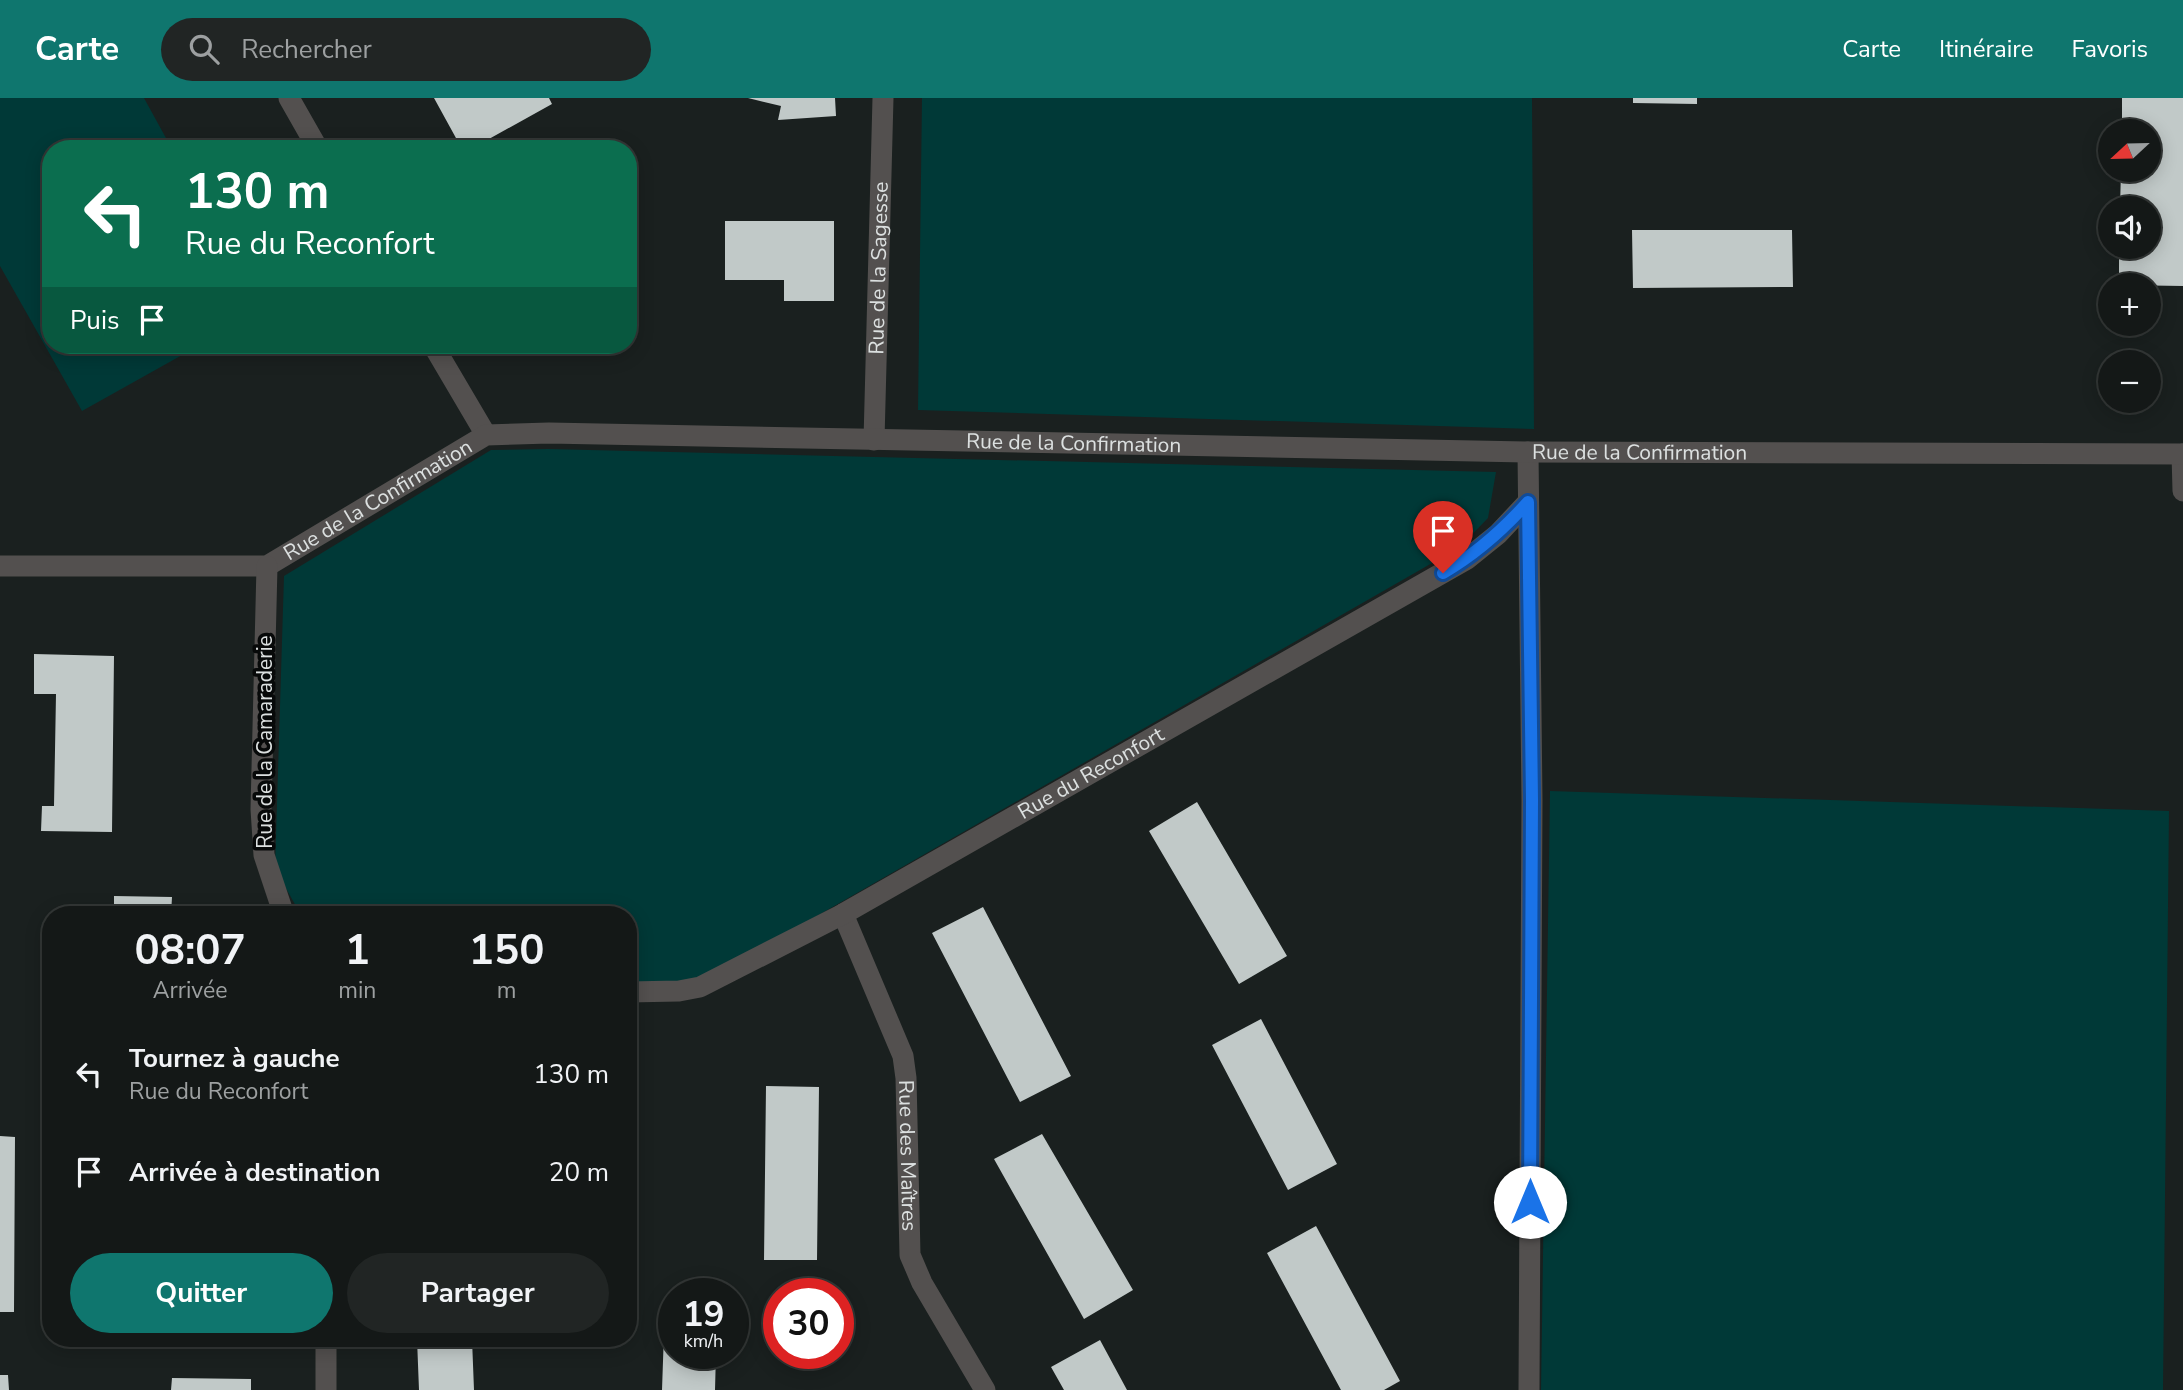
<!DOCTYPE html>
<html lang="fr">
<meta charset="utf-8">
<style>
:root{--surface:#141817;--page:#212524;--text:#f1f3f6;--muted:#9da0a1;--line:#333736;--accent:#0f766e}
body{margin:0;font-family:"Nunito Sans",sans-serif;background:var(--page);color:var(--text);height:100vh;display:flex;flex-direction:column;font-size:26px;white-space:nowrap}
*{box-sizing:border-box;margin:0}
p{font-size:23px;color:var(--muted)}
.icon{flex:none;width:38px;height:38px;fill:none;stroke:currentColor;stroke-width:2;stroke-linecap:round;stroke-linejoin:round}
.map{position:relative;flex:1;overflow:hidden}
.drawer{position:absolute;left:42px;top:808px;width:595px;height:441px;display:flex;flex-direction:column;background:var(--surface);border-radius:28px;box-shadow:0 4px 18px #0003,0 0 0 2px var(--line)}
.drawer>*{flex:none}
.banner{position:absolute;left:42px;top:42px;width:595px;height:214px;border-radius:28px;box-shadow:0 4px 18px #0003,0 0 0 2px var(--line);background:#0b6e4f;color:#fff;overflow:hidden}
.needle{width:46px;rotate:248deg}
.controls{position:absolute;left:2098px;top:21px;display:grid;gap:14px}
.controls a{display:grid;place-items:center;width:63px;height:63px;border-radius:50%;background:var(--surface);box-shadow:0 4px 18px #0003,0 0 0 2px var(--line);font-size:35px}
.speed{position:absolute;left:658px;top:1180px;display:flex;gap:14px;font-size:35px;font-weight:700;text-align:center}
.speed>*{display:grid;place-content:center;width:91px;height:91px;border-radius:50%;background:var(--surface);box-shadow:0 4px 18px #0003,0 0 0 2px var(--line);line-height:1}
.speed small{font-size:18px;font-weight:400}
.speed .limit{border:10px solid #d22;background:#fff;color:#111}
.pin{position:absolute;display:grid;place-items:center;width:60px;height:60px;color:#fff;margin:-72px -30px;border-radius:50% 50% 50% 0;rotate:-45deg;box-shadow:0 0 7px #0007}
.pin .icon{rotate:45deg}
.me{position:absolute;width:77px;margin:-38px;rotate:0deg;stroke-linejoin:round;filter:drop-shadow(0 0 5px #0008)}
.turn{display:flex;align-items:center;gap:24px;height:147px;padding:0 28px;font-size:32px}
.turn .icon{width:91px;height:91px;stroke-width:2.5}
.turn b{display:block;font-size:49px;line-height:60px}
.then{display:flex;align-items:center;height:66px;padding:0 28px;background:#0003;gap:14px;font-size:26px}
.eta{display:flex;justify-content:space-evenly;align-items:center;height:119px;text-align:center}
.eta b{font-size:42px;font-weight:700;line-height:49px}
.action{display:flex;gap:14px;margin-top:auto;padding:14px 28px}
.action a{flex:1;height:80px;border-radius:42px;background:var(--accent);color:#fff;font-size:28px;font-weight:700;line-height:80px;text-align:center}
.action a+a{background:var(--page);color:var(--text)}
ul{padding:0;list-style:none}
li{display:flex;align-items:center;gap:21px;height:98px;padding:0 28px}
li div{flex:1}
li b{display:block;font-size:26px}
li em{font-style:normal}
header{display:flex;align-items:center;gap:42px;box-sizing:border-box;height:98px;padding:0 35px;background:var(--accent);color:#fff}
header strong{font-size:33px}
nav{display:flex;gap:38px;margin-inline-start:auto;font-size:24px}
.search{width:490px;height:63px;background:var(--page);display:flex;align-items:center;gap:18px;box-sizing:border-box;padding:0 24px;border-radius:38px;color:var(--muted);font-size:26px}
.map>svg:first-child{display:block}
</style>
<header>
<strong>Carte</strong>
<div class="search"><svg class="icon" aria-label="search" viewBox="0 0 24 24"><circle cx="10" cy="10" r="6"/><path d="M15 15l6 6"/></svg>Rechercher</div>
<nav><a>Carte</a><a>Itinéraire</a><a>Favoris</a></nav>
</header>
<div class="map">
<svg width="2183" height="1292" viewBox="0 0 2183 1292">
<rect width="100%" height="100%" fill="#1a201f"/>
<!-- green -->
<path fill="#003937" d="M 0,0 L 144,0 L 172,51 L 51,51 L 51,247 L 200,247 L 82,313 L 0,168 Z
M 922,0 L 1532,0 L 1534,331 L 918,312 Z
M 548,351 L 1496,374 L 1488,420 L 1460,449 L 693,889 L 628,891 L 628,817 L 301,817 L 275,771 L 284,478 L 491,352 Z
M 1550,693 L 2169,713 L 2163,1292 L 1541,1292 Z"/>
<!-- building -->
<path fill="#c1c9c8" d="M 434,0 L 549,0 L 552,6 L 471,51 L 462,51 Z
M 748,0 L 835,0 L 836,18 L 778,22 L 781,8 Z
M 1633,0 L 1697,0 L 1697,6 L 1633,5 Z
M 2122,0 L 2183,0 L 2183,188 L 2119,187 L 2119,149 L 2149,149 L 2149,110 L 2120,110 L 2121,72 L 2149,72 L 2149,33 L 2122,33 Z
M 725,123 L 834,123 L 834,203 L 784,203 L 784,182 L 725,182 Z
M 1632,132 L 1792,132 L 1793,189 L 1633,190 Z
M 34,556 L 114,558 L 112,734 L 41,733 L 42,708 L 54,708 L 56,596 L 34,596 Z
M 1197,704 L 1287,858 L 1239,886 L 1149,733 Z
M 114,798 L 172,799 L 171,817 L 114,817 Z
M 983,809 L 1071,978 L 1020,1004 L 932,835 Z
M 1261,921 L 1337,1066 L 1288,1092 L 1212,947 Z
M 766,988 L 819,989 L 817,1162 L 764,1162 Z
M 1042,1036 L 1133,1192 L 1084,1221 L 994,1061 Z
M 0,1038 L 15,1039 L 14,1214 L 0,1214 Z
M 1316,1128 L 1400,1283 L 1384,1292 L 1341,1292 L 1267,1155 Z
M 664,1234 L 674,1234 L 674,1255 L 716,1255 L 715,1292 L 662,1292 Z
M 417,1241 L 472,1241 L 474,1292 L 419,1292 Z
M 1100,1242 L 1127,1292 L 1064,1292 L 1051,1269 Z
M 0,1277 L 8,1277 L 9,1292 L 0,1292 Z
M 172,1280 L 251,1281 L 251,1292 L 171,1292 Z"/>
<g fill="none" stroke-linecap="round" stroke-linejoin="round">
<!-- minor -->
<g stroke="#53504f" stroke-width="21">
<path d="M 289,0 L 318,51"/>
<path d="M 433,247 L 486,337"/>
<path id="s1" d="M 874,342 L 883,0"/>
<path d="M 1528,354 L 1532,702 L 1529,1292"/>
<path d="M 2182,356 L 2183,393"/>
<path id="s2" d="M 0,468 L 267,468 L 486,337 L 549,335 L 1528,354 L 2183,356"/>
<path d="M 267,468 L 261,711 L 264,757 L 284,817"/>
<path id="s3" d="M 843,816 L 903,958 L 906,980 L 910,1157 L 922,1185 L 985,1292"/>
<path id="s4" d="M 628,894 L 679,893 L 700,889 L 843,816 L 1467,461 L 1498,436 L 1528,404"/>
<path d="M 326,1292 L 326,1241"/>
</g>
</g>
<g fill="none" stroke-linecap="round" stroke-linejoin="round">
<!-- route casing -->
<g stroke="#114b97" stroke-width="18">
<path id="route" d="M 1443,475 C 1476,456 1502,433 1528,404 L 1532,702 L 1530,1104"/>
</g>
<!-- route -->
<use href="#route" stroke="#1a73e8" stroke-width="12"/>
</g>
<g text-anchor="middle" stroke-width="7" stroke-linejoin="round" paint-order="stroke">
<!-- street labels -->
<g font-size="21" fill="#dce0e0" stroke="#070909">
<text dy="7" stroke="none"><textPath href="#s1" startOffset="172">Rue de la Sagesse</textPath></text>
<text dy="7" stroke="none"><textPath href="#s2" startOffset="1110">Rue de la Confirmation</textPath></text>
<text dy="7" stroke="none"><textPath href="#s2" startOffset="1676">Rue de la Confirmation</textPath></text>
<text dy="7" stroke="none"><textPath href="#s2" startOffset="396">Rue de la Confirmation</textPath></text>
<text transform="translate(265 644) rotate(-90)" y="7">Rue de la Camaraderie</text>
<text dy="7" stroke="none"><textPath href="#s4" startOffset="518">Rue du Reconfort</textPath></text>
<text dy="7" stroke="none"><textPath href="#s3" startOffset="254">Rue des Maîtres</textPath></text>
</g>
</g>
</svg>
<div class="controls">
<a><svg class="needle" viewBox="-14 -14 28 28"><path d="M0-13l5 13h-10z" fill="#e53935"/><path d="M0 13l5-13h-10z" fill="#9da0a1"/></svg></a>
<a><svg class="icon" aria-label="sound" viewBox="0 0 24 24"><path d="M4 9h4l5-4v14l-5-4H4zM17 9q2 3 0 6"/></svg></a>
<a>+</a>
<a>−</a>
</div>
<div class="speed"><div>19<small>km/h</small></div><div class="limit">30</div></div>
<div class="pin" style="left:1443px;top:475px;background:#d93025"><svg class="icon" aria-label="arrive" viewBox="0 0 24 24"><path d="M6 21V4h12l-3 4 3 4H6"/></svg></div>
<svg class="me" style="left:1530px;top:1104px" viewBox="-20 -20 40 40"><circle r="19" fill="#fff"/><path d="M0-13L10 11 0 6-10 11z" fill="#1a73e8"/></svg>
<div class="banner">
<div class="turn"><svg class="icon" aria-label="left" viewBox="0 0 24 24"><path d="M17 20v-9H6M10 6l-5 5 5 5"/></svg><div><b>130 m</b>Rue du Reconfort</div></div>
<div class="then">Puis<svg class="icon" aria-label="arrive" viewBox="0 0 24 24"><path d="M6 21V4h12l-3 4 3 4H6"/></svg></div>
</div>
<section class="drawer">
<div class="eta">
<div><b>08:07</b><p>Arrivée</p></div>
<div><b>1</b><p>min</p></div>
<div><b>150</b><p>m</p></div>
</div>
<ul>
<li><svg class="icon" aria-label="left" viewBox="0 0 24 24"><path d="M17 20v-9H6M10 6l-5 5 5 5"/></svg><div><b>Tournez à gauche</b><p>Rue du Reconfort</p></div><em>130 m</em></li>
<li><svg class="icon" aria-label="arrive" viewBox="0 0 24 24"><path d="M6 21V4h12l-3 4 3 4H6"/></svg><div><b>Arrivée à destination</b></div><em>20 m</em></li>
</ul>
<div class="action"><a>Quitter</a><a>Partager</a></div>
</section>
</div>
